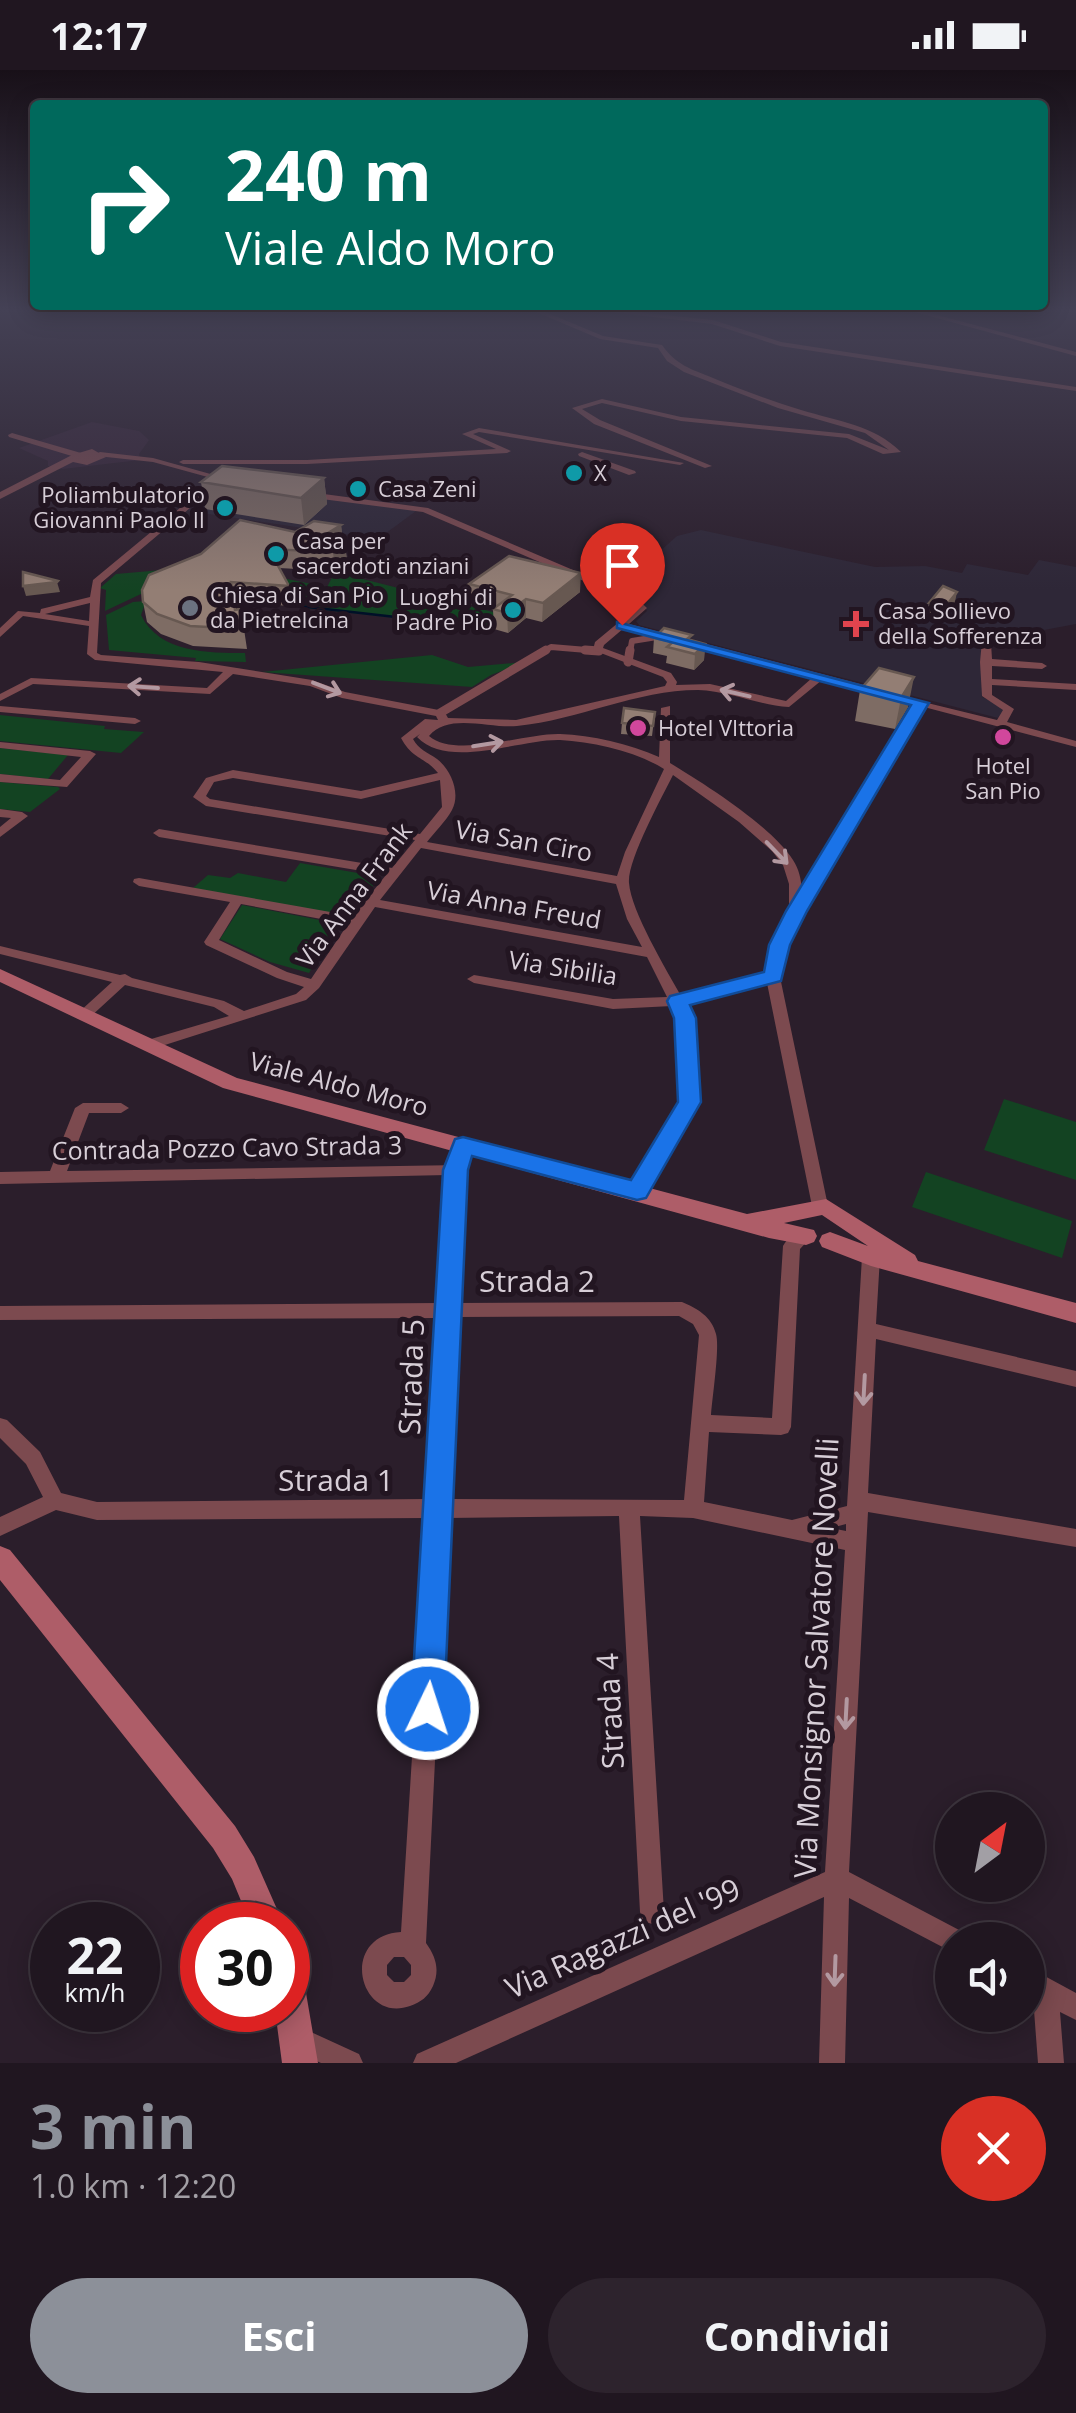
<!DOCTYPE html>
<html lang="it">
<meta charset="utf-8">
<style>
:root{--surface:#201620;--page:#2d232d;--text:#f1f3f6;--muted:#a29fa5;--line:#3d353e;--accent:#8c9099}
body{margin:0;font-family:"Open Sans",sans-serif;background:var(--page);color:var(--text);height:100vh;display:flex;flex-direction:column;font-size:38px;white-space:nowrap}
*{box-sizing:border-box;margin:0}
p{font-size:32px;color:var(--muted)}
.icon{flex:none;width:55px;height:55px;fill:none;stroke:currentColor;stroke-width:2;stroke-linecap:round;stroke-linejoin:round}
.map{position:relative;height:1993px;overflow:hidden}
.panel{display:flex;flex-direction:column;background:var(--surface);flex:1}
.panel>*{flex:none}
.guide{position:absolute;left:30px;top:30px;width:1018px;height:210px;border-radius:10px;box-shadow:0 5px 25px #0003,0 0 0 2px var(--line);background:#00695c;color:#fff;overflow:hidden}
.needle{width:65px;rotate:32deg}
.tools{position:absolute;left:935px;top:1722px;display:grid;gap:20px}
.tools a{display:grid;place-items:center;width:110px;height:110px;border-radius:50%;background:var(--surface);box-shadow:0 5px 25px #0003,0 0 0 2px var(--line);font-size:50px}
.speed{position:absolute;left:30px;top:1832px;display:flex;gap:20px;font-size:50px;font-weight:700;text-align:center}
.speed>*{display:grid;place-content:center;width:130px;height:130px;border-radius:50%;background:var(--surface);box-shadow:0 5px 25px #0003,0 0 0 2px var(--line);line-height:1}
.speed small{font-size:25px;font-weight:400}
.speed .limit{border:15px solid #d22;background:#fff;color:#111}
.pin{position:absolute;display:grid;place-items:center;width:85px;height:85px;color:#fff;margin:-102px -42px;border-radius:50% 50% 50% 0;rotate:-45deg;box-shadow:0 0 10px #0007}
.pin .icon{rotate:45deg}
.me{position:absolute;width:110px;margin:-55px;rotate:4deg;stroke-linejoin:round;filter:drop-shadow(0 0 8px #0008)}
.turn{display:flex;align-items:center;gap:35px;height:210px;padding:0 30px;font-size:45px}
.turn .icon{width:130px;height:130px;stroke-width:2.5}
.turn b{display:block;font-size:70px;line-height:85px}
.round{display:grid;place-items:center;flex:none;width:105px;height:105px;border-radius:52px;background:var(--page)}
.head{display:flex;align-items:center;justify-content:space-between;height:170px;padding:0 30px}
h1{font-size:60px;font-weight:700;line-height:75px;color:var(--accent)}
.primary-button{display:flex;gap:20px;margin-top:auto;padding:20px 30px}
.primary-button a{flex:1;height:115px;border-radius:60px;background:var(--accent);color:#fff;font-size:40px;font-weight:700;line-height:115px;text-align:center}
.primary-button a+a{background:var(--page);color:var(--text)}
.status{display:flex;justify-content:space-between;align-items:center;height:70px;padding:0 50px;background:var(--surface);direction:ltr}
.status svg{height:28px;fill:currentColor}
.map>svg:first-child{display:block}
</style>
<div class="status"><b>12:17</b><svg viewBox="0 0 49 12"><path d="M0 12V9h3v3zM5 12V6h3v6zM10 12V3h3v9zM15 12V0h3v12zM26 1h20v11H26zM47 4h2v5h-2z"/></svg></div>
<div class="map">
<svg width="1076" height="1993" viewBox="0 0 1076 1993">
<rect width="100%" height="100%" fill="#2b1e2b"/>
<!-- built -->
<path fill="#362436" d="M 92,352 L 139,361 L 149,370 L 139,384 L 140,390 L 63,399 L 48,396 L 48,391 L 19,378 Z"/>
<!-- medical -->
<path fill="#2e2737" d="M 222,412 L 403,438 L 416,441 L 378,469 L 188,441 Z
M 701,460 L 875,497 L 925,496 L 962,503 L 967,494 L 1028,505 L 1039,490 L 1076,497 L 1076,554 L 981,572 L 982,627 L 1005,638 L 998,648 L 639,555 L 636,551 L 647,541 L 638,527 L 648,519 L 629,509 L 677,466 Z"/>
<!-- green -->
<path fill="#134322" d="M 219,495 L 179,506 L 105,541 L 106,520 L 100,518 L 116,504 Z
M 335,502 L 505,545 L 490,557 L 494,559 L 298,537 L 282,508 L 327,517 Z
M 146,531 L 141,545 C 159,583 208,583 245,583 L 246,592 L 195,591 L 196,588 L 109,580 L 106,545 L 133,532 Z
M 432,585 L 468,597 L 525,592 L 491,605 L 472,617 L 262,602 Z
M 0,645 L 105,656 L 104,659 L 144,662 L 121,683 L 0,671 Z
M 0,678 L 68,685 L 48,709 L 0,704 Z
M 0,712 L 58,717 L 60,719 L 30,742 L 0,739 Z
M 300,793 L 381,807 L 346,846 L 193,818 L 208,805 L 230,808 L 238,803 L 286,812 Z
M 242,835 L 340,854 L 309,903 L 270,892 L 220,869 Z
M 1004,1029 L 1076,1052 L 1076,1110 L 984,1080 Z
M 926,1102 L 1072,1151 L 1062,1188 L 912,1137 Z"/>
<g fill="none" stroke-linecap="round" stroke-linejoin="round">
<!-- stream -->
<path stroke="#001028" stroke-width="2.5" d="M 299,536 L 466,555"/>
<!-- pedestrian-far1 -->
<path stroke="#7c4a4f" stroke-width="6" d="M 542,582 L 551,577 L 599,581
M 630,582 L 632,571 L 663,566"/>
<!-- pedestrian -->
<path stroke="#7c4a4f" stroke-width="9" d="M 585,580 L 599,581
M 628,592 L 630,580
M 440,643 L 546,580"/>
<!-- minor -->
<path fill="#7c4a4f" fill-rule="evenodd" d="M 534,241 L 543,241 L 603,266 L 662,275 C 676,295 691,299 713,308 C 742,320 771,331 801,340 C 837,351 874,355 901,382 L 883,384 L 847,368 L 681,351 L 602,333 L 582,339 L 600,350 L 712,396 L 705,398 L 594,354 L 572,338 L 602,329 L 681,347 L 849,364 L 889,380 L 865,363 L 778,338 L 684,302 L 667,291 L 658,278 L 600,269 Z
M 602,241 L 626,241 L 713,250 L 781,272 L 1076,317 L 1076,321 L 780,276 L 712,254 Z
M 911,241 L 922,241 L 1076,282 L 1076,286 Z
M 479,358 L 684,393 L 680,395 L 479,362 L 473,364 L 511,381 L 507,383 L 307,394 L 183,394 L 179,392 L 183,390 L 307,390 L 496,379 L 462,364 Z
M 12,363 L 81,383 L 82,385 L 75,387 L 9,367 L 8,365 Z
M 100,382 L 153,388 L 232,410 L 228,413 L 222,411 L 101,513 L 97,583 L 101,585 L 199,592 L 312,610 L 345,622 L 444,641 L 448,648 L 516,650 L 665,616 L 667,612 L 663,607 L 593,580 L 595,572 L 636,538 L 628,530 L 423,442 L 306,427 L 306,423 L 309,422 L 428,438 L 634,526 L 647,538 L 629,554 L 883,620 L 883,624 L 879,625 L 822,610 L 789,637 C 758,635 729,621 698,620 C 636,620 579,650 517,656 C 491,659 448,642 429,666 C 456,689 525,663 560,664 C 592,665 629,674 659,687 L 661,638 L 670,636 L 670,693 C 706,715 770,755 793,790 C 799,799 801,809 802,820 L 915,634 L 907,632 L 907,628 L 997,650 L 1003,640 L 982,626 L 980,592 L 982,571 L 991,573 L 992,589 L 1042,593 L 1047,596 L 1042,599 L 992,596 L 992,609 L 1076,614 L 1076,620 L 992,615 L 992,625 L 1014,639 L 1007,652 L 1076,671 L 1076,677 L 924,637 L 803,841 L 786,875 L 780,907 L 828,1136 L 826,1140 L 814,1140 L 812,1136 L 767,913 L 685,934 L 692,948 L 697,1032 L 643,1125 L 631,1125 L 629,1121 L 681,1032 L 678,948 L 672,936 L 613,939 L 474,913 L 467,909 L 474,905 L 613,929 L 667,927 L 647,887 L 375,837 L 319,918 L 306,930 L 146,981 L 139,976 L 141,972 L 229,946 L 214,937 L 125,915 L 88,949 L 78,949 L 76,946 L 78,943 L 112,912 L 0,884 L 0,876 L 120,905 L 125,904 L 132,908 L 224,931 L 244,941 L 296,924 L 304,917 L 277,908 L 206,875 L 204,872 L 230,832 L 139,816 L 133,812 L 134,809 L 139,808 L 353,846 L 386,805 L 159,767 L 153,763 L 159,759 L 392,798 L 415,770 L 206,736 L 193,727 L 206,708 L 233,700 L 361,721 L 438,703 C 424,686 413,690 401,668 L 425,649 L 438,650 L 436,646 L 342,628 L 310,616 L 233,604 L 210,624 L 33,614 L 0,631 L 0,624 L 31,608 L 207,618 L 223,602 L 95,590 L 87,584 L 89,556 L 23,546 L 0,567 L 0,558 L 18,541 L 40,543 L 41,539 L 90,527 L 93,510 L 215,409 L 153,392 L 97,386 L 96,384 ZM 90,533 L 89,551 L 45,544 ZM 624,558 L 812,608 L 786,631 L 710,614 L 676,615 L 677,612 L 671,603 L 603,578 L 604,575 ZM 420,664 L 417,667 C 449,700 519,669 560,670 C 594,672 635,681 664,699 L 625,782 L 617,806 L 427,772 C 434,763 446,751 452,740 C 461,723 451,700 437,689 C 427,682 419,680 413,669 ZM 673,705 L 739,752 L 772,781 L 783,795 L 789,814 L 789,841 L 772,875 L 767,904 L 681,926 C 666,899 631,841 629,813 C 627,791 662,727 673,705 ZM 233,708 L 361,729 L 440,710 L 442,737 L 420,764 L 210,729 L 206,726 L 214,712 ZM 421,778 L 616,814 L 627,849 L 642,877 L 380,830 ZM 241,834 L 348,854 L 311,909 L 287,902 L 219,870 Z
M 582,382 L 635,401 L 636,403 L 629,405 L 579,386 L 578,384 Z
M 0,636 L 135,648 L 141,651 L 135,654 L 0,642 Z
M 0,672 L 90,681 L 96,684 L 67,717 L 0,712 L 0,704 L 60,710 L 81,687 L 0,678 Z
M 0,739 L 22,742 L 28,746 L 0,767 L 0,757 L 11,748 L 0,747 Z
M 83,1033 L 121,1033 L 129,1038 L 121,1043 L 89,1043 L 67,1101 L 462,1095 L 464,1099 L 457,1233 L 682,1232 C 697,1238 712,1247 716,1264 C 720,1277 712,1329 711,1345 L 772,1348 L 783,1176 C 789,1166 799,1158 810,1161 L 812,1166 L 800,1179 L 791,1357 L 788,1363 L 781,1365 L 709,1362 L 704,1432 L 792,1450 L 847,1436 L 862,1187 L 865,1182 L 871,1180 L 877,1182 L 880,1187 L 876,1254 L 1076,1301 L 1076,1317 L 876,1269 L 868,1423 L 1076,1459 L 1076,1477 L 868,1442 L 849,1802 L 961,1861 L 964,1870 L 952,1870 L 952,1882 L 849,1828 L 845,1993 L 819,1993 L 824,1827 L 456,1993 L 413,1993 L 417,1984 L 825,1802 L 845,1480 L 693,1448 L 640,1446 L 664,1842 L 661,1851 L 652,1854 L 643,1851 L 640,1842 L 619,1446 L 447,1448 L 426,1873 C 436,1887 440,1900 433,1916 C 428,1927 421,1932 410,1936 C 359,1954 338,1866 401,1862 L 427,1448 L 97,1450 L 56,1440 L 0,1466 L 0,1447 L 43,1427 L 26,1394 L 0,1368 L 0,1348 L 7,1350 L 40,1382 L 61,1423 L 97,1432 L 428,1429 L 439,1248 L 0,1250 L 0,1236 L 440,1233 L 448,1105 L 0,1114 L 0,1102 L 50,1101 L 75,1038 ZM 679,1246 L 693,1254 L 699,1265 L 684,1430 L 448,1429 L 457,1247 ZM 846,1454 L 846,1461 L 831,1458 ZM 394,1887 L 404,1887 L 411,1895 L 411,1905 L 404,1912 L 394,1912 L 387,1905 L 387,1895 Z
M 1028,1897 L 1076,1923 L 1076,1950 L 1060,1942 L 1064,1993 L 1038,1993 L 1033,1927 L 1028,1924 Z
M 300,1957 L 359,1984 L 363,1993 L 321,1993 L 291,1979 L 287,1970 L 291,1961 Z"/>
<!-- tertiary -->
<path fill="#7c4a4f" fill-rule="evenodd" d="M 92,379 L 106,387 L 87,395 L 73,392 L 0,429 L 0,422 L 72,385 Z
M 463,1068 L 470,1070 L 472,1075 L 463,1104 L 449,1104 L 447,1099 L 456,1070 Z"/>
<!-- secondary -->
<path fill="#ae5d68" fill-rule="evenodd" d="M 0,899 L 237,1008 L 747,1144 L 826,1129 L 915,1185 L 918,1191 L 1076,1233 L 1076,1253 L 871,1196 L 822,1177 L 819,1171 L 822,1165 L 830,1162 L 868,1176 L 822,1145 L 784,1153 L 814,1160 L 817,1166 L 814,1172 L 806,1175 L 769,1168 L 223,1018 L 0,912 Z
M 0,1476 L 10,1480 L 235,1756 L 254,1787 L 284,1855 L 251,1855 L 232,1809 L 213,1778 L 0,1510 Z
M 288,1900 L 300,1905 L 305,1917 L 318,1993 L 282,1993 L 275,1940 L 288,1940 Z"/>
</g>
<!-- wall -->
<path fill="#7e6c64" d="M 324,408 L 327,434 L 304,455 L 205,439 L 201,412 Z
M 341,455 L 343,473 L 345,473 L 347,492 L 335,501 L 279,498 L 289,516 L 291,536 L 234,532 L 235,540 L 244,559 L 247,579 L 193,576 L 161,564 L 147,552 L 143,532 L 295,462 Z
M 469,514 L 580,522 L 542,552 L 526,548 L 508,563 L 494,559 L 493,540 L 470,534 Z
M 955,532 L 943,547 L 927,543 L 929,533 Z
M 654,568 L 692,571 L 705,574 L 704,590 L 694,600 L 666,593 L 667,586 L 653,583 Z
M 879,598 L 908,637 L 895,659 L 855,651 L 860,620 Z
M 655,642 L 652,666 L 621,664 L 622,653 Z"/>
<!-- shaded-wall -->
<path fill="#675851" d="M 324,408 L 327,434 L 304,455 L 301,428 Z
M 341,455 L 343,474 L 320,468 Z
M 345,473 L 347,492 L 335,501 L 333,482 Z
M 581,503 L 580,522 L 542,552 L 543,533 Z
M 57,512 L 60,522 L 26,526 L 23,516 Z
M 957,522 L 955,532 L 943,547 L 945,537 Z
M 526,529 L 526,548 L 508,563 L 507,543 Z
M 705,574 L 704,590 L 694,600 L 695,584 Z
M 914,607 L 908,637 L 895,659 L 901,628 Z"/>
<!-- building -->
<path fill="#937e74" stroke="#675851" stroke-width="2.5" d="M 222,396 L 324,408 L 301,428 L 201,412 Z
M 240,450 L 295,462 L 314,451 L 341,455 L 320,468 L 345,473 L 333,482 L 269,479 L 289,516 L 231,512 L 235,540 L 239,539 L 244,559 L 190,556 L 157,544 L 143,532 L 142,520 L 149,505 L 201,484 Z
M 509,486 L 581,503 L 543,533 L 526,529 L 507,543 L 493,539 L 512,525 L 469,514 Z
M 23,502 L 58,511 L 57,512 L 23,516 Z
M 943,516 L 957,522 L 945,537 L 929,533 Z
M 664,558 L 692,565 L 687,569 L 705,574 L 695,584 L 667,577 L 673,572 L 654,568 Z
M 879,598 L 914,607 L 901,628 L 860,620 Z
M 624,638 L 655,642 L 653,656 L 622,653 Z"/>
<!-- one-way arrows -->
<defs><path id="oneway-shaft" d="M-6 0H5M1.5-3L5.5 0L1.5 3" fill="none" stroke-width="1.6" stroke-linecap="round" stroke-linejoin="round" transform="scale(2.5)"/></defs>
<g stroke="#b399a1">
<use href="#oneway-shaft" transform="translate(143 617) rotate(-176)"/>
<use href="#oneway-shaft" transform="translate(327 618) rotate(21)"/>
<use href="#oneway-shaft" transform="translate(735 623) rotate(-167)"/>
<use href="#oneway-shaft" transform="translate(488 674) rotate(-9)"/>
<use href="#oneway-shaft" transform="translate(777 783) rotate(46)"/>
<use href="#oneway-shaft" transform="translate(864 1320) rotate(93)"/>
<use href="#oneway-shaft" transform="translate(846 1644) rotate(93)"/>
<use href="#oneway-shaft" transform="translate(835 1901) rotate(92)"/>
</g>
<!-- sky -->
<linearGradient id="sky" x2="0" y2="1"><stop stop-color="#181018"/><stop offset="0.46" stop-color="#444155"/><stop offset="1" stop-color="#444155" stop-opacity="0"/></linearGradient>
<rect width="1076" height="520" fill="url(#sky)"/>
<!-- route -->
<path fill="#1a73e8" stroke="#114b97" stroke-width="2.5" d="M 617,552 L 929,633 L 807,841 L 790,875 L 781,911 L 690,935 L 696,948 L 701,1032 L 646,1128 L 637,1130 L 472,1086 L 468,1100 L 444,1639 L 439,1651 L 428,1656 L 416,1651 L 411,1639 L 443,1100 L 455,1069 L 463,1067 L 631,1110 L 678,1032 L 674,948 L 667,931 L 670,926 L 764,902 L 769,875 L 786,841 L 911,635 L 617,558 Z"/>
<!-- markers -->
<g fill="#0f9aa8" stroke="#221521" stroke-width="4">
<circle cx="574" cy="403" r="10"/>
<circle cx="358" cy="419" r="10"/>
<circle cx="225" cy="438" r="10"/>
<circle cx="276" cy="484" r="10"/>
<circle cx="513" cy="540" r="10"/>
</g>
<circle fill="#6b7280" stroke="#221521" stroke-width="4" cx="190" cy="538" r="10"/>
<path fill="#e0444e" stroke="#221521" stroke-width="4" d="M851 539h10v10h10v10h-10v10h-10v-10h-10v-10h10z"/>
<g fill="#d1479c" stroke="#221521" stroke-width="4">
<circle cx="638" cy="658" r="10"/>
<circle cx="1003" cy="667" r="10"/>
</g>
<g text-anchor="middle" stroke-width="10" stroke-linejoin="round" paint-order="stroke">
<!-- far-poi labels -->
<g font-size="22" fill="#d7ced7" stroke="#221521" text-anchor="start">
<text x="594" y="411">X</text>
<text x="378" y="427">Casa Zeni</text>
<text x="205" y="433" text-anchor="end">Poliambulatorio<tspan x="205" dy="25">Giovanni Paolo II</tspan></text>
<text x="296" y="479">Casa per<tspan x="296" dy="25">sacerdoti anziani</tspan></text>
<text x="210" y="533">Chiesa di San Pio<tspan x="210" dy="25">da Pietrelcina</tspan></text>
<text x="493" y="535" text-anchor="end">Luoghi di<tspan x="493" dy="25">Padre Pio</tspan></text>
<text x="878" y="549">Casa Sollievo<tspan x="878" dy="25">della Sofferenza</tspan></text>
<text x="658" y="666">Hotel VIttoria</text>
<text x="1003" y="704" text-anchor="middle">Hotel<tspan x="1003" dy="25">San Pio</tspan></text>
</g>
<!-- street labels -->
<g font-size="25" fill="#d7ced7" stroke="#221521">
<text transform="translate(524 771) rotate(10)" y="9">Via San Ciro</text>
<text transform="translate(354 825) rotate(-53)" y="9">Via Anna Frank</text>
<text transform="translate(514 835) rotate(10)" y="9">Via Anna Freud</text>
<text transform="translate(563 898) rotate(9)" y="9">Via Sibilia</text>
<text transform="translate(339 1014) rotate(15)" y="9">Viale Aldo Moro</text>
<text transform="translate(227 1078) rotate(-1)" y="9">Contrada Pozzo Cavo Strada 3</text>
</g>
<!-- near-street labels -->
<g font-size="30" fill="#d7ced7" stroke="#221521">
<text x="537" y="1222">Strada 2</text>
<text transform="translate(412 1307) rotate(-88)" y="10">Strada 5</text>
<text x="336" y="1421">Strada 1</text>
<text transform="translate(817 1588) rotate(-87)" y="10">Via Monsignor Salvatore Novelli</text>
<text transform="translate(611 1641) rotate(-93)" y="10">Strada 4</text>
<text transform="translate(623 1869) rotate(-24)" y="10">Via Ragazzi del '99</text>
</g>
</g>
</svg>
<div class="tools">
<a><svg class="needle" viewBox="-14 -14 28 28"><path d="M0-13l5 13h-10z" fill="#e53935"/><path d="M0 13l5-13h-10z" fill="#a29fa5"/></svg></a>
<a><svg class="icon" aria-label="sound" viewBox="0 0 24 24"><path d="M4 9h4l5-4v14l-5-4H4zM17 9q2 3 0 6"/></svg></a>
</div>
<div class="speed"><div>22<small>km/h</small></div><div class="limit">30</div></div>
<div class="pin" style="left:622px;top:555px;background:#d93025"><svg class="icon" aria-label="arrive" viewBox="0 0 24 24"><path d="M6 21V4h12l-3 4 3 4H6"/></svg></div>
<svg class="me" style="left:428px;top:1639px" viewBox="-20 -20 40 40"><circle r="17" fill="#1a73e8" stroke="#fff" stroke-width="3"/><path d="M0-11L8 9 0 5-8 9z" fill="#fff"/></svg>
<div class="guide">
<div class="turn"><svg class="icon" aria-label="right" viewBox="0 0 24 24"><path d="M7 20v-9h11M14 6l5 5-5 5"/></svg><div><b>240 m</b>Viale Aldo Moro</div></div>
</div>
</div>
<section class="panel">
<div class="head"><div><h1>3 min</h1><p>1.0 km · 12:20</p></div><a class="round" style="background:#d93025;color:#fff"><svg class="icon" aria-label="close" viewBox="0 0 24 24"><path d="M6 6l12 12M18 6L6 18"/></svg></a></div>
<div class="primary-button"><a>Esci</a><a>Condividi</a></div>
</section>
